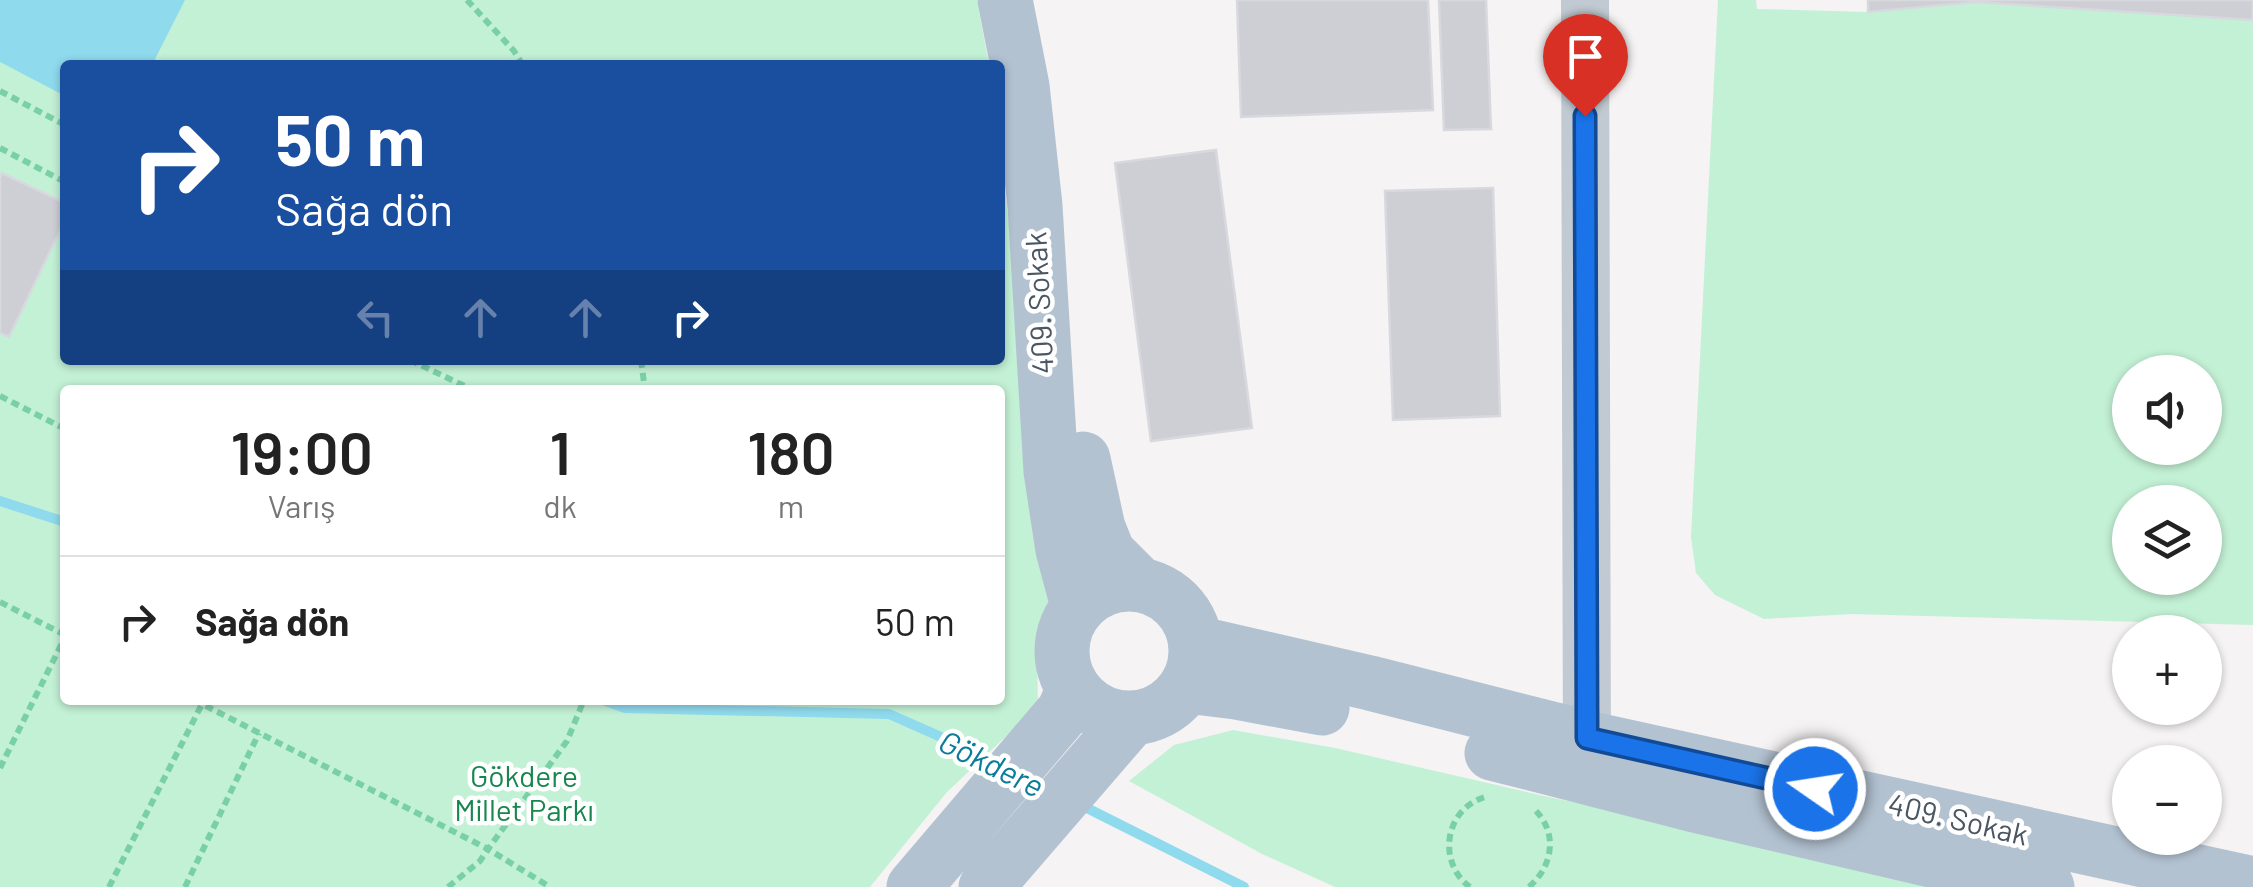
<!DOCTYPE html>
<html lang="tr">
<meta charset="utf-8">
<style>
:root{--surface:#fff;--page:#f6f6f6;--text:#222;--muted:#767676;--line:#e0e0e0}
body{margin:0;font-family:Barlow,sans-serif;background:var(--page);color:var(--text);height:100vh;display:flex;flex-direction:column;font-size:38px;white-space:nowrap}
*{box-sizing:border-box;margin:0}
p{font-size:32px;color:var(--muted)}
.icon{flex:none;width:55px;height:55px;fill:none;stroke:currentColor;stroke-width:2;stroke-linecap:round;stroke-linejoin:round}
.map{position:relative;flex:1;overflow:hidden}
.details{position:absolute;left:60px;top:385px;width:945px;height:320px;display:flex;flex-direction:column;background:var(--surface);border-radius:10px;box-shadow:0 2px 8px #0004}
.details>*{flex:none}
.hud{position:absolute;left:60px;top:60px;width:945px;height:305px;border-radius:10px;box-shadow:0 2px 8px #0004;background:#1a4fa0;color:#fff;overflow:hidden}
.fabs{position:absolute;left:2112px;top:355px;display:grid;gap:20px}
.fabs a{display:grid;place-items:center;width:110px;height:110px;border-radius:50%;background:var(--surface);box-shadow:0 2px 8px #0004;font-size:50px}
.pin{position:absolute;display:grid;place-items:center;width:85px;height:85px;color:#fff;margin:-102px -42px;border-radius:50% 50% 50% 0;rotate:-45deg;box-shadow:0 0 10px #0007}
.pin .icon{rotate:45deg}
.me{position:absolute;width:110px;margin:-55px;rotate:283deg;stroke-linejoin:round;filter:drop-shadow(0 0 8px #0008)}
.turn{display:flex;align-items:center;gap:35px;height:210px;padding:0 50px;font-size:45px}
.turn .icon{width:130px;height:130px;stroke-width:2.5}
.turn b{display:block;font-size:70px;line-height:85px}
.lanes{display:flex;align-items:center;height:95px;padding:0 50px;background:#0003;justify-content:center;gap:50px;direction:ltr}
.lanes .off{opacity:.35}
.eta{display:flex;justify-content:space-evenly;align-items:center;height:170px;text-align:center}
.eta b{font-size:60px;font-weight:600;line-height:70px}
ul{padding:0;list-style:none}
li{display:flex;align-items:center;gap:30px;height:130px;padding:0 50px;border-top:2px solid var(--line)}
li div{flex:1}
li b{display:block;font-size:38px}
li em{font-style:normal}
.map>svg:first-child{display:block}
</style>
<div class="map">
<svg width="2253" height="887" viewBox="0 0 2253 887">
<rect width="100%" height="100%" fill="#f5f3f3"/>
<!-- green -->
<path fill="#c3f1d5" fill-rule="evenodd" d="M 0,0 L 977,0 L 989,65 L 65,65 L 65,360 L 1000,360 L 1000,152 L 1055,587 L 1050,618 L 1037,659 L 1038,706 L 947,792 L 870,887 L 0,887 ZM 65,390 L 1000,390 L 1000,700 L 65,700 Z
M 1718,0 L 1756,0 L 1757,9 L 1868,12 L 1976,2 L 2253,20 L 2253,625 L 1852,614 L 1764,619 L 1715,595 L 1696,573 L 1691,537 ZM 2130,372 L 2205,372 L 2205,448 L 2130,448 ZM 2130,502 L 2205,502 L 2205,578 L 2130,578 Z
M 1233,730 L 1335,748 L 1544,796 L 1974,887 L 1335,887 L 1262,854 L 1129,781 L 1174,745 Z"/>
<!-- water -->
<path fill="#90daee" d="M 0,0 L 185,0 L 152,65 L 65,65 L 65,96 L 0,62 Z"/>
<g fill="none" stroke-linecap="round" stroke-linejoin="round">
<!-- stream -->
<path stroke="#90daee" stroke-width="10" d="M 0,501 L 65,522
M 603,700 L 625,708 L 889,714 L 1000,763
M 1077,803 L 1244,887"/>
</g>
<!-- building -->
<path fill="#cdcfd5" stroke="#d7d9de" stroke-width="2.5" d="M 1237,0 L 1428,0 L 1433,110 L 1241,117 Z
M 1439,0 L 1486,0 L 1491,129 L 1444,130 Z
M 1868,0 L 2253,0 L 2253,20 L 1976,2 L 1868,12 Z
M 1216,150 L 1252,428 L 1151,441 L 1115,163 Z
M 2,173 L 65,203 L 65,220 L 9,337 L 0,333 L 0,178 Z
M 1493,188 L 1500,416 L 1393,420 L 1385,191 Z"/>
<g fill="none" stroke-linecap="round" stroke-linejoin="round">
<!-- path -->
<path stroke="#7ad0a6" stroke-width="6" stroke-dasharray="8 5" stroke-linecap="butt" d="M 467,0 L 514,51 L 523,65
M 0,91 L 65,125
M 0,148 L 65,182
M 410,360 L 473,390
M 641,360 L 645,390
M 0,396 L 65,429
M 0,602 L 65,635
M 194,700 L 488,849 L 550,887
M 0,768 L 65,637
M 109,887 L 202,704
M 185,887 L 259,733
M 448,887 L 480,861 L 488,849 L 567,741 L 584,700
M 1470,887 C 1437,863 1444,809 1485,797
M 1529,887 C 1553,866 1559,832 1533,808"/>
<!-- minor -->
<path stroke="#c1cad2" stroke-width="48" d="M 1585,0 L 1587,774"/>
<!-- major -->
<path stroke="#b3c2d1" stroke-width="55" d="M 1005,0 L 1022,86 L 1035,206 L 1051,471 L 1063,550 L 1078,606
M 1083,459 L 1098,528 L 1108,553 L 1138,583
M1062 651a67 67 0 1 1 134 0a67 67 0 1 1-134 0Z
M 1196,643 L 1370,683 L 1587,738 L 2253,884
M 1187,686 L 1236,692 L 1322,708
M 1492,753 L 1695,805 L 2047,887
M 914,887 L 1064,711 L 1073,690
M 986,887 L 1131,719"/>
</g>
<g fill="none" stroke-linecap="round" stroke-linejoin="round">
<!-- route casing -->
<g stroke="#114b97" stroke-width="25">
<path id="route" d="M 1585,116 L 1587,738 L 1815,789"/>
</g>
<!-- route -->
<use href="#route" stroke="#1a73e8" stroke-width="18"/>
</g>
<g text-anchor="middle" stroke-width="9" stroke-linejoin="round" paint-order="stroke">
<!-- street labels -->
<g font-size="30" fill="#4a5661" stroke="#fff">
<text transform="translate(1040 303) rotate(-93)" y="10">409. Sokak</text>
<text transform="translate(1958 820) rotate(13)" y="10">409. Sokak</text>
</g>
<!-- park labels -->
<g font-size="30" fill="#17864f" stroke="#fff">
<text x="524" y="787">Gökdere<tspan x="524" dy="34">Millet Parkı</tspan></text>
</g>
<!-- water labels -->
<g font-size="32" font-style="italic" fill="#0c7c9b" stroke="#fff">
<text transform="translate(991 764) rotate(26)" y="11">Gökdere</text>
</g>
</g>
</svg>
<div class="fabs">
<a><svg class="icon" aria-label="sound" viewBox="0 0 24 24"><path d="M4 9h4l5-4v14l-5-4H4zM17 9q2 3 0 6"/></svg></a>
<a><svg class="icon" aria-label="layers" viewBox="0 0 24 24"><path d="M12 4l9 5-9 5-9-5zM3 14l9 5 9-5"/></svg></a>
<a>+</a>
<a>−</a>
</div>
<div class="pin" style="left:1585px;top:116px;background:#d93025"><svg class="icon" aria-label="arrive" viewBox="0 0 24 24"><path d="M6 21V4h12l-3 4 3 4H6"/></svg></div>
<svg class="me" style="left:1815px;top:789px" viewBox="-20 -20 40 40"><circle r="17" fill="#1a73e8" stroke="#fff" stroke-width="3"/><path d="M0-11L8 9 0 5-8 9z" fill="#fff"/></svg>
<div class="hud">
<div class="turn"><svg class="icon" aria-label="right" viewBox="0 0 24 24"><path d="M7 20v-9h11M14 6l5 5-5 5"/></svg><div><b>50 m</b>Sağa dön</div></div>
<div class="lanes"><svg class="icon off" aria-label="left" viewBox="0 0 24 24"><path d="M17 20v-9H6M10 6l-5 5 5 5"/></svg><svg class="icon off" aria-label="ahead" viewBox="0 0 24 24"><path d="M12 20V5M6 11l6-6 6 6"/></svg><svg class="icon off" aria-label="ahead" viewBox="0 0 24 24"><path d="M12 20V5M6 11l6-6 6 6"/></svg><svg class="icon" aria-label="right" viewBox="0 0 24 24"><path d="M7 20v-9h11M14 6l5 5-5 5"/></svg></div>
</div>
<section class="details">
<div class="eta">
<div><b>19:00</b><p>Varış</p></div>
<div><b>1</b><p>dk</p></div>
<div><b>180</b><p>m</p></div>
</div>
<ul>
<li><svg class="icon" aria-label="right" viewBox="0 0 24 24"><path d="M7 20v-9h11M14 6l5 5-5 5"/></svg><div><b>Sağa dön</b></div><em>50 m</em></li>
</ul>
</section>
</div>
